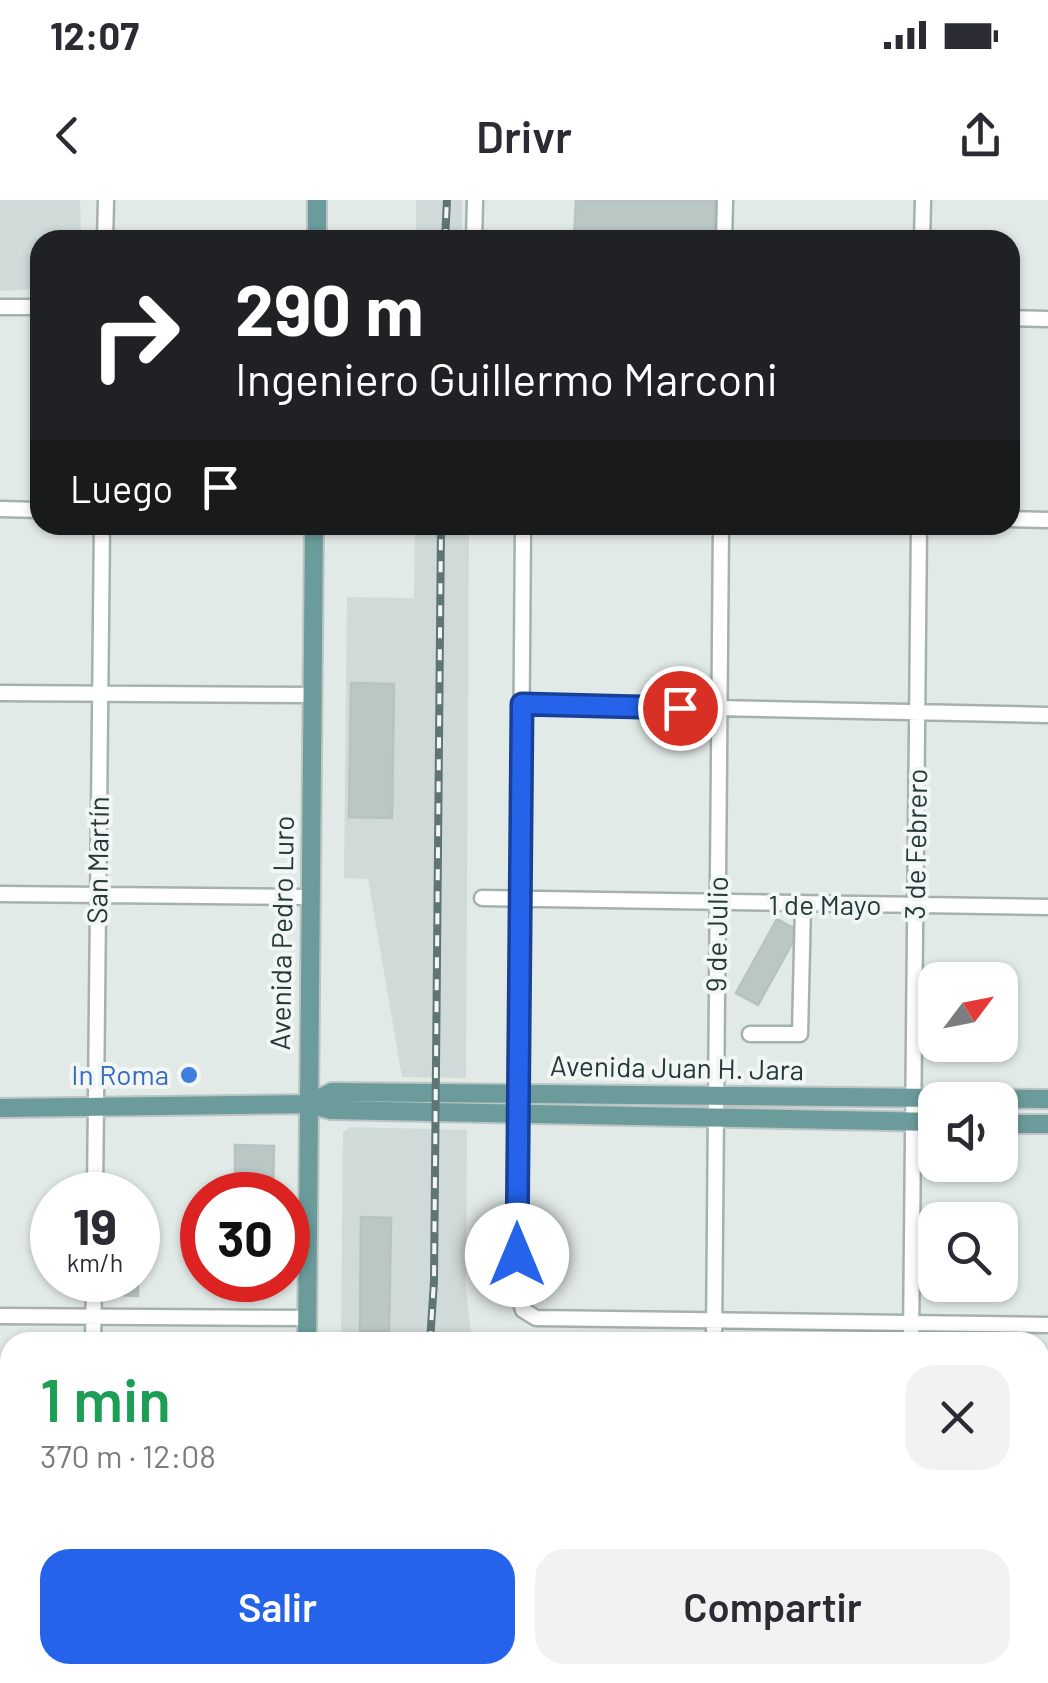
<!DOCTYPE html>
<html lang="es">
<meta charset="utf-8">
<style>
:root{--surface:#fff;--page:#f2f2f3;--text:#2b2b33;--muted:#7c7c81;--accent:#2563eb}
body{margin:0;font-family:Barlow,sans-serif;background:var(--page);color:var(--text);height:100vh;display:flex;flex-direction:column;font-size:38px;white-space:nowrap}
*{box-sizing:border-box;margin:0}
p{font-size:32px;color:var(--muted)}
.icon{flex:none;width:55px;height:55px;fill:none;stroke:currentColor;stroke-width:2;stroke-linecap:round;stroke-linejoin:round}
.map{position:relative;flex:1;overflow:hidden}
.panel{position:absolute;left:0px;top:1132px;width:1050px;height:352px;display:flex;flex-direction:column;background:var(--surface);border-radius:30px 30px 0 0;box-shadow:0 2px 8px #0004}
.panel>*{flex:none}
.banner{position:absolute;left:30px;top:30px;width:990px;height:305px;border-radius:30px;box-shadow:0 2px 8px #0004;background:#202124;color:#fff;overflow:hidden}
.needle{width:65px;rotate:58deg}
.controls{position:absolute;left:918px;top:762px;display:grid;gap:20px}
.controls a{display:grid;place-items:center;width:100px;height:100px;border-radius:20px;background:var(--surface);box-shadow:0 2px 8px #0004;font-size:50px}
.speed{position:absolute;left:30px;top:972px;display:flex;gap:20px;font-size:50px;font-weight:700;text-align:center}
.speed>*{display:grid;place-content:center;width:130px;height:130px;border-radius:50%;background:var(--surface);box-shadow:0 2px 8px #0004;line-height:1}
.speed small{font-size:25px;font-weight:400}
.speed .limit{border:15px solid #d22;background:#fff;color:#111}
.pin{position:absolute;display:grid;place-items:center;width:85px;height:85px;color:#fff;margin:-42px;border:5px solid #fff;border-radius:50%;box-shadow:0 2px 10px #0007}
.me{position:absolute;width:110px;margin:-55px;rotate:0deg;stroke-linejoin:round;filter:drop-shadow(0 0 8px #0008)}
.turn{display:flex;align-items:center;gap:35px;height:210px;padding:0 40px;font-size:45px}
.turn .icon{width:130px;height:130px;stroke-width:2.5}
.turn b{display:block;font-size:70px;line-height:85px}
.then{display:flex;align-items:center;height:95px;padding:0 40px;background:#0003;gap:20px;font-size:38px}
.round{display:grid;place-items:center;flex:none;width:105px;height:105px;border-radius:30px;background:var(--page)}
.summary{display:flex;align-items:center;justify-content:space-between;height:170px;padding:0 40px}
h1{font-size:60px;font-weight:600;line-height:75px;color:#1e9e55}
.action{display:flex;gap:20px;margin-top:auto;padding:20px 40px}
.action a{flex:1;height:115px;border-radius:30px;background:var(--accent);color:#fff;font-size:40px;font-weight:600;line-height:115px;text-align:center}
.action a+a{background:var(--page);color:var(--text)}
.status{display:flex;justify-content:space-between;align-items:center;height:70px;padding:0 50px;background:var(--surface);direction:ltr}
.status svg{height:28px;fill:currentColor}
header{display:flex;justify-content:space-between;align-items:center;height:130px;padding:0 40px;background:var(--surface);font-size:45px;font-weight:600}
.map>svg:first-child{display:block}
</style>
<div class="status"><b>12:07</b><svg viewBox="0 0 49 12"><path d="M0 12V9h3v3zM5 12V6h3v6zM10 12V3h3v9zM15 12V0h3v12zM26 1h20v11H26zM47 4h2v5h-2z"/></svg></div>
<header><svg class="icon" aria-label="back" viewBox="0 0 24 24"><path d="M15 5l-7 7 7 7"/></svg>Drivr<svg class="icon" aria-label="share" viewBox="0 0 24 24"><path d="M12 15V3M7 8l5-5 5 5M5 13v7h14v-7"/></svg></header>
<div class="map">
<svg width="1048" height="1483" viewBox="0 0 1048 1483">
<rect width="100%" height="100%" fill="#e2eae8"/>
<!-- built -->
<path fill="#d0dad8" d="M 0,0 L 80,0 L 81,40 L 40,40 L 40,89 L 0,91 Z
M 416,0 L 462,0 L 462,40 L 416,40 Z
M 415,325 L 469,325 L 466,878 L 402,877 L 368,679 L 344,678 L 347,397 L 414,398 Z
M 350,927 L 467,930 L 466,1088 L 471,1133 L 533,1132 L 534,1142 L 341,1142 L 343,932 Z
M 338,1475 L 577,1475 L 577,1483 L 338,1483 Z"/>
<!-- building -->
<path fill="#bac7c5" stroke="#b5c3c1" stroke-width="2.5" d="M 576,0 L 715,0 L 714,40 L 574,40 Z
M 351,483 L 394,484 L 392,618 L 349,617 Z
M 777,719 L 799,731 L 758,805 L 736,793 Z
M 235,945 L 274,946 L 273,995 L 235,995 Z
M 361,1017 L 391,1018 L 389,1131 L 360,1131 Z
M 118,1081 L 138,1082 L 138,1096 L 119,1095 Z
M 196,1475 L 270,1475 L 270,1483 L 196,1478 Z
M 371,1475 L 395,1475 L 394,1483 L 371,1483 Z"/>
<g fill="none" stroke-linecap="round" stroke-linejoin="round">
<!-- minor casing -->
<g stroke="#a5b1b0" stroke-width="19">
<path id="minor" d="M 105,40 L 106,0
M 474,40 L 475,0
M 724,40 L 725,0
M 922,40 L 923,0
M 0,107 L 40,107
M 1010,118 L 1048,119
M 0,309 L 40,310
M 1010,319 L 1048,320
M 523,325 L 517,1090 L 523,1110 L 536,1118 L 1048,1125
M 0,493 L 312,495
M 522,504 L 1048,515
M 0,694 L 310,697
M 482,698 L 1048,707
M 750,834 L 800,834 L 803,705
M 95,995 L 102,325
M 0,1116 L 307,1118
M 93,1142 L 94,1080
M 714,1142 L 721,325
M 911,1142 L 919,325
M 0,1308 L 10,1308
M 1040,1319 L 1048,1319
M 89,1483 L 89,1475
M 569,1483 L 569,1475
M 712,1483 L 712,1475
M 909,1483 L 909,1475"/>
</g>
<!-- major casing -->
<g stroke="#bdc4c4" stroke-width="22">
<path id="major" d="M 317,40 L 317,0
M 308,904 L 332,892 L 1048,899
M 0,908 L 308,904 L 331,910 L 935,922
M 1000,924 L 1048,924
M 307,1142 L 314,325
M 303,1483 L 303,1475"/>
</g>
<!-- minor -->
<use href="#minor" stroke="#fff" stroke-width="14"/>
<!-- major -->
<use href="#major" stroke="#6b9b9b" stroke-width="18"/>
<!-- rail casing -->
<g stroke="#5e7574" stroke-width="8">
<path id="rail" d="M 445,40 L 447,0
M 430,1142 L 434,1081 L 441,325
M 419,1483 L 419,1475
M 435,1483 L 435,1475"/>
</g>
<!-- rail -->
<use href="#rail" stroke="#f2f7f6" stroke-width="4" stroke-dasharray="11" stroke-linecap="butt"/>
</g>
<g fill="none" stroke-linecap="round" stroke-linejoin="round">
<!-- route casing -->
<g stroke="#184099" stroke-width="25">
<path id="route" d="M 517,1055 L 522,504 L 680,508"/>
</g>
<!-- route -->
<use href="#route" stroke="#2563eb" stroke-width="18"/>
</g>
<!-- markers -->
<circle fill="#3f7fe0" stroke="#f2f7f6" stroke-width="4" cx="189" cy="875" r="10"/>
<g text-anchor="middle" stroke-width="8" stroke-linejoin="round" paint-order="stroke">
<!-- street labels -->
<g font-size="28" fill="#243939" stroke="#f2f7f6">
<text transform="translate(916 644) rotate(-89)" y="10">3 de Febrero</text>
<text transform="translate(98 660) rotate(-89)" y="10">San Martín</text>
<text x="825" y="715">1 de Mayo</text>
<text transform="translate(282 733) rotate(-89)" y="10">Avenida Pedro Luro</text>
<text transform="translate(717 734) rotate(-89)" y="10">9 de Julio</text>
<text transform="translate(677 868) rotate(1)" y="10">Avenida Juan H. Jara</text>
</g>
<!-- shop labels -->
<g font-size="28" fill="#366cbe" stroke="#f2f7f6" text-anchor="end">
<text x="169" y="885">In Roma</text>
</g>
</g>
</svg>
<div class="controls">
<a><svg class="needle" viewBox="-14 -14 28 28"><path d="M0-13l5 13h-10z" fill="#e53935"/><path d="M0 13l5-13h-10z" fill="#7c7c81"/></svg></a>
<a><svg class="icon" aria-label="sound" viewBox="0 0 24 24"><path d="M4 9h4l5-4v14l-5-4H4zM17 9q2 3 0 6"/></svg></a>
<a><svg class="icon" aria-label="search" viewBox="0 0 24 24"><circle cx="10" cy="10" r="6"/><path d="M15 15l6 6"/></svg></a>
</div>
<div class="speed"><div>19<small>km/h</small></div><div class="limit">30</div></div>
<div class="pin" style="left:680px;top:508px;background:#d93025"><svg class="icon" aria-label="arrive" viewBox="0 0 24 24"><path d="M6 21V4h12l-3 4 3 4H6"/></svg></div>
<svg class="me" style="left:517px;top:1055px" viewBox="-20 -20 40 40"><circle r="19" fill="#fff"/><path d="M0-13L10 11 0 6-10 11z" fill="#2563eb"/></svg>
<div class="banner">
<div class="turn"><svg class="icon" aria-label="right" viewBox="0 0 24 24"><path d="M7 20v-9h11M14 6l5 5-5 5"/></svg><div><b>290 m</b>Ingeniero Guillermo Marconi</div></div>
<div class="then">Luego<svg class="icon" aria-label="arrive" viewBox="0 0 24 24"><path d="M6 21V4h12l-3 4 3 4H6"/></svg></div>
</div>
<section class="panel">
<div class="summary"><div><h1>1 min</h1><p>370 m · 12:08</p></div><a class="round"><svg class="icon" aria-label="close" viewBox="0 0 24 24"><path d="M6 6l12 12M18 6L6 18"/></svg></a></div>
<div class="action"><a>Salir</a><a>Compartir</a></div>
</section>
</div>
